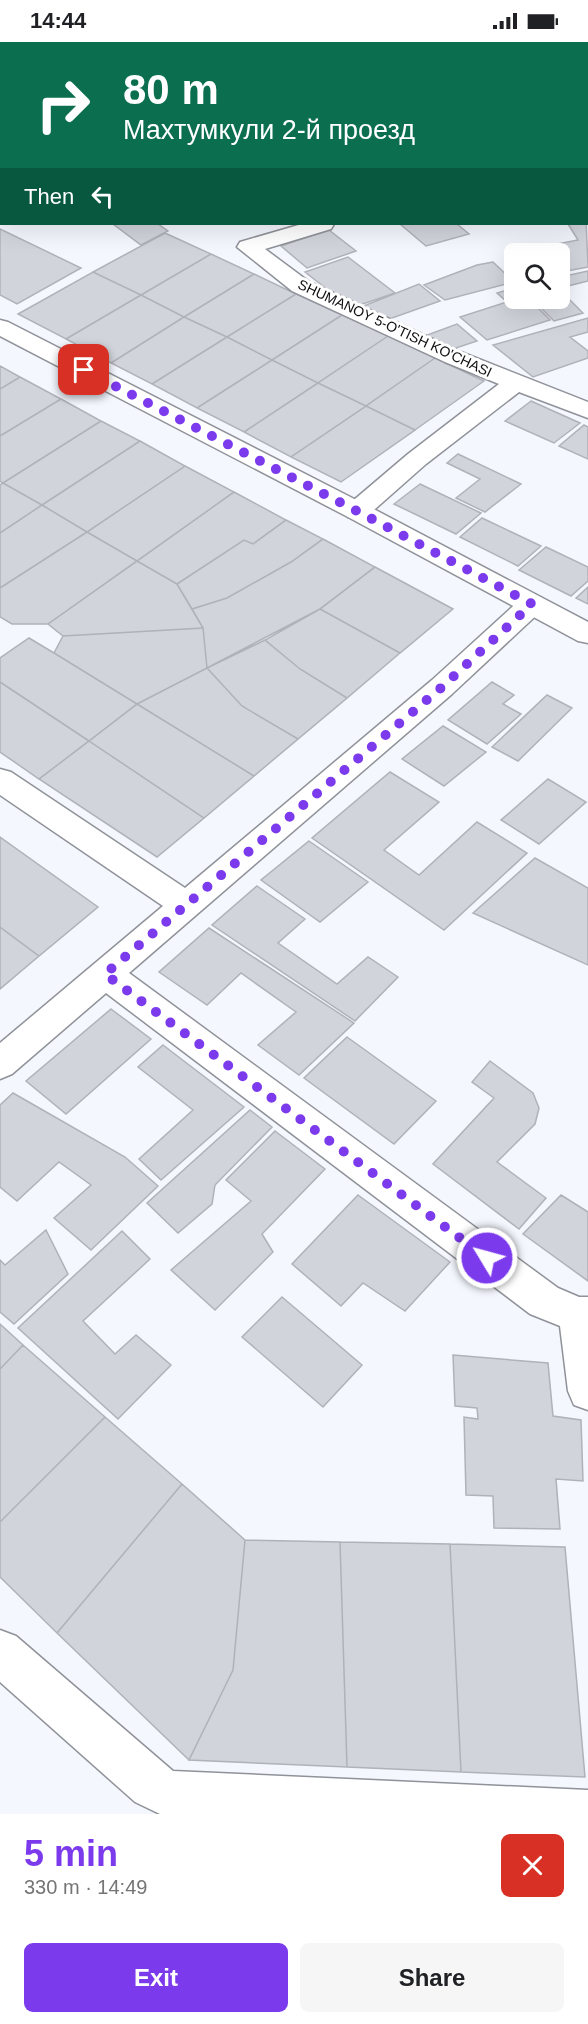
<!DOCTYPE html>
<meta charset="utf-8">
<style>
:root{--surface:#fff;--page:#f6f6f6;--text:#202124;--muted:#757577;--accent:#7c3aed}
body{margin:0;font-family:Arial,sans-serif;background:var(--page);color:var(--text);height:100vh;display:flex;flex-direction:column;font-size:22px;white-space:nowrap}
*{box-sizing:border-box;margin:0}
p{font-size:20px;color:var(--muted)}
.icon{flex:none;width:33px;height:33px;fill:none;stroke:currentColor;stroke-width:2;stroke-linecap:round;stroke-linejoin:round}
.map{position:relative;height:1772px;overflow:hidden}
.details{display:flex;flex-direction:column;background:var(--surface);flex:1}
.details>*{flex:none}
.hud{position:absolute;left:0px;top:0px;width:588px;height:183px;box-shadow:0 6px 24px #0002;background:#0b6e4f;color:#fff;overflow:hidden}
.fabs{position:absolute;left:504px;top:201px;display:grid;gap:12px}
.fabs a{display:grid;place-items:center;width:66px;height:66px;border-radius:9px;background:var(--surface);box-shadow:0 6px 24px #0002;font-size:30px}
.pin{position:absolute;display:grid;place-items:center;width:51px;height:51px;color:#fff;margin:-26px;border-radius:12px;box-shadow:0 3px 9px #0006}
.me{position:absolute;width:66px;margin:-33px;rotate:307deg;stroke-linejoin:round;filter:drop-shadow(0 0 4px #0008)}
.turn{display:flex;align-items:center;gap:21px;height:126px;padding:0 24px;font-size:27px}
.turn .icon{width:78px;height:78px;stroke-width:2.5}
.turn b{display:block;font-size:42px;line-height:51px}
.then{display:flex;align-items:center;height:57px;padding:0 24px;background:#0003;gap:12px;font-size:22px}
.round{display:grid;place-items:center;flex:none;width:63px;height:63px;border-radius:9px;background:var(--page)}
.headline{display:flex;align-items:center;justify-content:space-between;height:102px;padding:0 24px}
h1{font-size:36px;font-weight:800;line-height:45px;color:var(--accent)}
.action{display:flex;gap:12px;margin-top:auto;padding:12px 24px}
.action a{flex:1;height:69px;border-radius:9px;background:var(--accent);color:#fff;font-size:24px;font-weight:800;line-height:69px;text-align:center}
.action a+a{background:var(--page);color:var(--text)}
.status{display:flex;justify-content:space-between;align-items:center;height:42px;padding:0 30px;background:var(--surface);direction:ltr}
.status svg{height:16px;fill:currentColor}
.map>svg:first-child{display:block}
</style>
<div class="status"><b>14:44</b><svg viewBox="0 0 49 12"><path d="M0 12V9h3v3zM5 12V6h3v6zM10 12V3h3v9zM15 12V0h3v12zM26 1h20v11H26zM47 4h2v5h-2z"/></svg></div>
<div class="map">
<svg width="588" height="1772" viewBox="0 0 588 1772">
<rect width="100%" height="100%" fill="#f4f7fe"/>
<!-- building -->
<path fill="#d1d4db" stroke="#b0b2b9" stroke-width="1.5" d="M 49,0 L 136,0 L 48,2 Z
M 136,0 L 229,0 L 135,2 Z
M 229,0 L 324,0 L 229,2 Z
M 324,0 L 347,0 L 422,2 L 324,2 Z
M 586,177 L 588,225 L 567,229 L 560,220 L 560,212 L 553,212 L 547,204 L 578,198 L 568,182 L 586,182 Z
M 113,182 L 158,182 L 168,189 L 141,203 Z
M 400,182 L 457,182 L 469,192 L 426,204 Z
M 0,187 L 81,226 L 17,262 L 0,253 Z
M 329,188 L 356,209 L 307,226 L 281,204 Z
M 165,191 L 211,212 L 141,253 L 93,230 Z
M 211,212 L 254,232 L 184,275 L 141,253 Z
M 348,215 L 395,251 L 351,266 L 305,230 Z
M 493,220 L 514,240 L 445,258 L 424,243 L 477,223 Z
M 588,229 L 588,239 L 560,246 L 560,235 Z
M 93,230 L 141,253 L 66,297 L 18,272 Z
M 254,232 L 296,252 L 227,295 L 184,275 Z
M 419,242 L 440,259 L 381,280 L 356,267 Z
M 514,246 L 514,256 L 528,256 L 550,278 L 487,298 L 460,275 L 507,260 L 497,251 Z
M 560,248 L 583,271 L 554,279 L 531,256 L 560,256 Z
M 296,252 L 342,273 L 272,318 L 227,295 Z
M 141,253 L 184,275 L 111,321 L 66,297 Z
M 342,273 L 388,294 L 318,341 L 272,318 Z
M 184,275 L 227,295 L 152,342 L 111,321 Z
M 588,276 L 588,290 L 570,295 L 588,309 L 588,316 L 533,335 L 493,303 Z
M 457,282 L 477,299 L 447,309 L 419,296 Z
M 388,294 L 435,316 L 366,364 L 318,341 Z
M 227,295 L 272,318 L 197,366 L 152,342 Z
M 435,316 L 484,339 L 415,388 L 366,364 Z
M 272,318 L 318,341 L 244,390 L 197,366 Z
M 0,324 L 20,335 L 0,347 Z
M 20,335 L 61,357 L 0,394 L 0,347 Z
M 318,341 L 366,364 L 291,415 L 244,390 Z
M 61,357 L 101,379 L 3,441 L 0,439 L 0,394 Z
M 531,359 L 580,381 L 554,401 L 505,379 Z
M 366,364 L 415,388 L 341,440 L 291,415 Z
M 101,379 L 140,399 L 42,463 L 3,441 Z
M 584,383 L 588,385 L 588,417 L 559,404 Z
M 140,399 L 185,424 L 87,490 L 42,463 Z
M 458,412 L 521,442 L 485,470 L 456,456 L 480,437 L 447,421 Z
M 185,424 L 234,450 L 137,519 L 87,490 Z
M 3,441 L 42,463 L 0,491 L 0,443 Z
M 420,442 L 481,471 L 456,492 L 394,462 Z
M 234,450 L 286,478 L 253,502 L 244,498 L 177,542 L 137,519 Z
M 42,463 L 87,490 L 0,546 L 0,491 Z
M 482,476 L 541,504 L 518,524 L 460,495 Z
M 286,478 L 323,497 L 291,520 L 227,556 L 192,567 L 177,542 L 244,498 L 253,502 Z
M 87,490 L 137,519 L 48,582 L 12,582 L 0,575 L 0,546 Z
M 323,497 L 375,525 L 320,567 L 207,626 L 203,586 L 192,567 L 227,556 L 291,520 Z
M 546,505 L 588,525 L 588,539 L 571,554 L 519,528 Z
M 137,519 L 177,542 L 203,586 L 63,594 L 48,582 Z
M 375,525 L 453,567 L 400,611 L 320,567 Z
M 588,545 L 588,562 L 576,556 Z
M 320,567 L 400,611 L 347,656 L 300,627 L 265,598 Z
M 203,586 L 207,626 L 137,662 L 54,611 L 63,594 Z
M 29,596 L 54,611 L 137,662 L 89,699 L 0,640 L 0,616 Z
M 265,598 L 300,627 L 347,656 L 298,697 L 242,664 L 207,626 Z
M 207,626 L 242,664 L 298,697 L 254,734 L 137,662 Z
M 0,640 L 89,699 L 39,737 L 0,710 Z
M 492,640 L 514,653 L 503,662 L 521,672 L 487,702 L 448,678 Z
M 547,653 L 572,666 L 518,719 L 492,705 Z
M 137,662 L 254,734 L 204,776 L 89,699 Z
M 443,684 L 486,710 L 444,744 L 402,717 Z
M 89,699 L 204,776 L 157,815 L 39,737 Z
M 390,730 L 439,760 L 384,808 L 419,833 L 477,780 L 527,811 L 444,888 L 312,796 Z
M 548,737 L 586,760 L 539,802 L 501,778 Z
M 0,795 L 98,865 L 39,914 L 0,885 Z
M 309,799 L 368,840 L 320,880 L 261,838 Z
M 535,816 L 588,846 L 588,923 L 473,871 Z
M 257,844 L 305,877 L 278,901 L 337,942 L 368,915 L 398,935 L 355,979 L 212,883 Z
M 0,885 L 39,914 L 0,947 Z
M 209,886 L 354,981 L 299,1033 L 258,1003 L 296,970 L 241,931 L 207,963 L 159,930 Z
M 111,967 L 151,997 L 66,1072 L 26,1039 Z
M 347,995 L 436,1059 L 394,1102 L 304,1036 Z
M 163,1003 L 244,1065 L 161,1138 L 139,1117 L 193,1068 L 138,1025 Z
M 490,1019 L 533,1051 L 539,1066 L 535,1082 L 497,1120 L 546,1156 L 519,1187 L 433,1122 L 494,1056 L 472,1040 Z
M 13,1051 L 125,1115 L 158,1144 L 91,1208 L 54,1176 L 91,1143 L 59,1120 L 17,1159 L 0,1145 L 0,1063 Z
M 250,1068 L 272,1085 L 215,1143 L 212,1162 L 178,1191 L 147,1161 Z
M 275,1089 L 325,1127 L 262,1192 L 273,1210 L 215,1268 L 171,1228 L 251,1159 L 226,1138 Z
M 358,1153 L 450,1220 L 405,1269 L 363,1241 L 341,1264 L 292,1222 Z
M 561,1153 L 588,1170 L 588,1239 L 523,1192 Z
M 46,1188 L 68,1232 L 14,1282 L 0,1270 L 0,1218 L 5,1223 Z
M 122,1189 L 150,1217 L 83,1279 L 115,1312 L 136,1293 L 171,1323 L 118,1377 L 18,1286 Z
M 282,1255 L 362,1323 L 323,1365 L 242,1295 Z
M 0,1282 L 23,1303 L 0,1327 Z
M 23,1303 L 105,1375 L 0,1480 L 0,1327 Z
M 453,1313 L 548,1321 L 553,1374 L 581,1378 L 583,1439 L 556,1437 L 560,1487 L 494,1486 L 493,1454 L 466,1453 L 464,1375 L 478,1377 L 477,1366 L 455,1364 Z
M 105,1375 L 182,1442 L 57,1591 L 0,1535 L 0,1480 Z
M 182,1442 L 245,1498 L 233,1628 L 189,1718 L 57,1591 Z
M 245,1498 L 340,1500 L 347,1725 L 189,1718 L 233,1628 Z
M 340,1500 L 450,1502 L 461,1730 L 347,1725 Z
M 450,1502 L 565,1505 L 585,1735 L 461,1730 Z"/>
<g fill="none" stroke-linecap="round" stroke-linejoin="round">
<!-- service casing -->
<g stroke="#8f9299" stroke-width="3">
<path id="service" d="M 450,0 L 462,0 L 462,2 L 450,2 Z
M 586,53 L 588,53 L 588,61 L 586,61 Z
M 586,71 L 588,72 L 588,87 L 586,86 Z
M 0,90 L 2,91 L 2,99 L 0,98 Z"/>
</g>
<!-- minor casing -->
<g stroke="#8f9299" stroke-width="3">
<path id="minor" d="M 302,182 L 334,182 L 331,187 L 265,207 L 308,239 L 461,310 L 588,360 L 588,376 L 519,350 L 426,422 L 366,475 L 357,477 L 348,475 L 344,469 L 348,463 L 408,412 L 499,342 L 445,320 L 292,249 L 237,205 L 240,200 Z
M 532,553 L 542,556 L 546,562 L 542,568 L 452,652 L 129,931 L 558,1246 L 579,1255 L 588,1255 L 588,1368 L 574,1363 L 568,1349 L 560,1284 L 530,1272 L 106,951 L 12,1032 L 0,1037 L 0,1001 L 163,864 L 0,753 L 0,727 L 11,730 L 185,846 L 432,638 L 522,556 Z
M 0,1588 L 16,1594 L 173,1729 L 588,1748 L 588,1772 L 160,1772 L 135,1760 L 0,1640 Z"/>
</g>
<!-- tertiary casing -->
<g stroke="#8f9299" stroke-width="3">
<path id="tertiary" d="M 0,278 L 8,280 L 366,463 L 588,580 L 588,601 L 578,599 L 348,475 L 0,294 Z"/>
</g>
<!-- service -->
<use href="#service" fill="#fff" fill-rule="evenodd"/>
<!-- minor -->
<use href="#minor" fill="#fff" fill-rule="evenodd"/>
<!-- tertiary -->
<use href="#tertiary" fill="#fff" fill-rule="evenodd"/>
</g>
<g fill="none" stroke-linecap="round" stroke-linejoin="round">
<!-- route -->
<path stroke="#7c3aed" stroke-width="10" stroke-dasharray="0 18" d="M 84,328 L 357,469 L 532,562 L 442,645 L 105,932 L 487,1216"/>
</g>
<g text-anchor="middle" stroke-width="6" stroke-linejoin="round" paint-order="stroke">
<!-- far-street labels -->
<g font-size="14" fill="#0f0f12" stroke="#fff">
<text transform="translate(395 286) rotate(25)" y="5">SHUMANOY 5-O'TISH KO'CHASI</text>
</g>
</g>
</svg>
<div class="fabs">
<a><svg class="icon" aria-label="search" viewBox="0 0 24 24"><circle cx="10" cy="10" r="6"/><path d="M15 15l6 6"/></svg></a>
</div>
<div class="pin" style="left:84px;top:328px;background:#d93025"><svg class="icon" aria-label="arrive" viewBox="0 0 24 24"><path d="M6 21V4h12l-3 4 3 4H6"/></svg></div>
<svg class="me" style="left:487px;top:1216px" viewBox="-20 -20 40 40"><circle r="17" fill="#7c3aed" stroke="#fff" stroke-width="3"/><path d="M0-11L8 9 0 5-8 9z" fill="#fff"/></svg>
<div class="hud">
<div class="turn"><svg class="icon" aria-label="right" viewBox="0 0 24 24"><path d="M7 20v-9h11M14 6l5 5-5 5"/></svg><div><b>80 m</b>Махтумкули 2-й проезд</div></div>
<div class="then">Then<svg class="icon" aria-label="left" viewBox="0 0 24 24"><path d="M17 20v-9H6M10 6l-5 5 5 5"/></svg></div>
</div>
</div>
<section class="details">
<div class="headline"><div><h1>5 min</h1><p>330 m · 14:49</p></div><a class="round" style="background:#d93025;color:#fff"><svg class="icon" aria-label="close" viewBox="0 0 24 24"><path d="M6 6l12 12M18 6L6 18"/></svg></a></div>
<div class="action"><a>Exit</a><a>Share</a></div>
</section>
